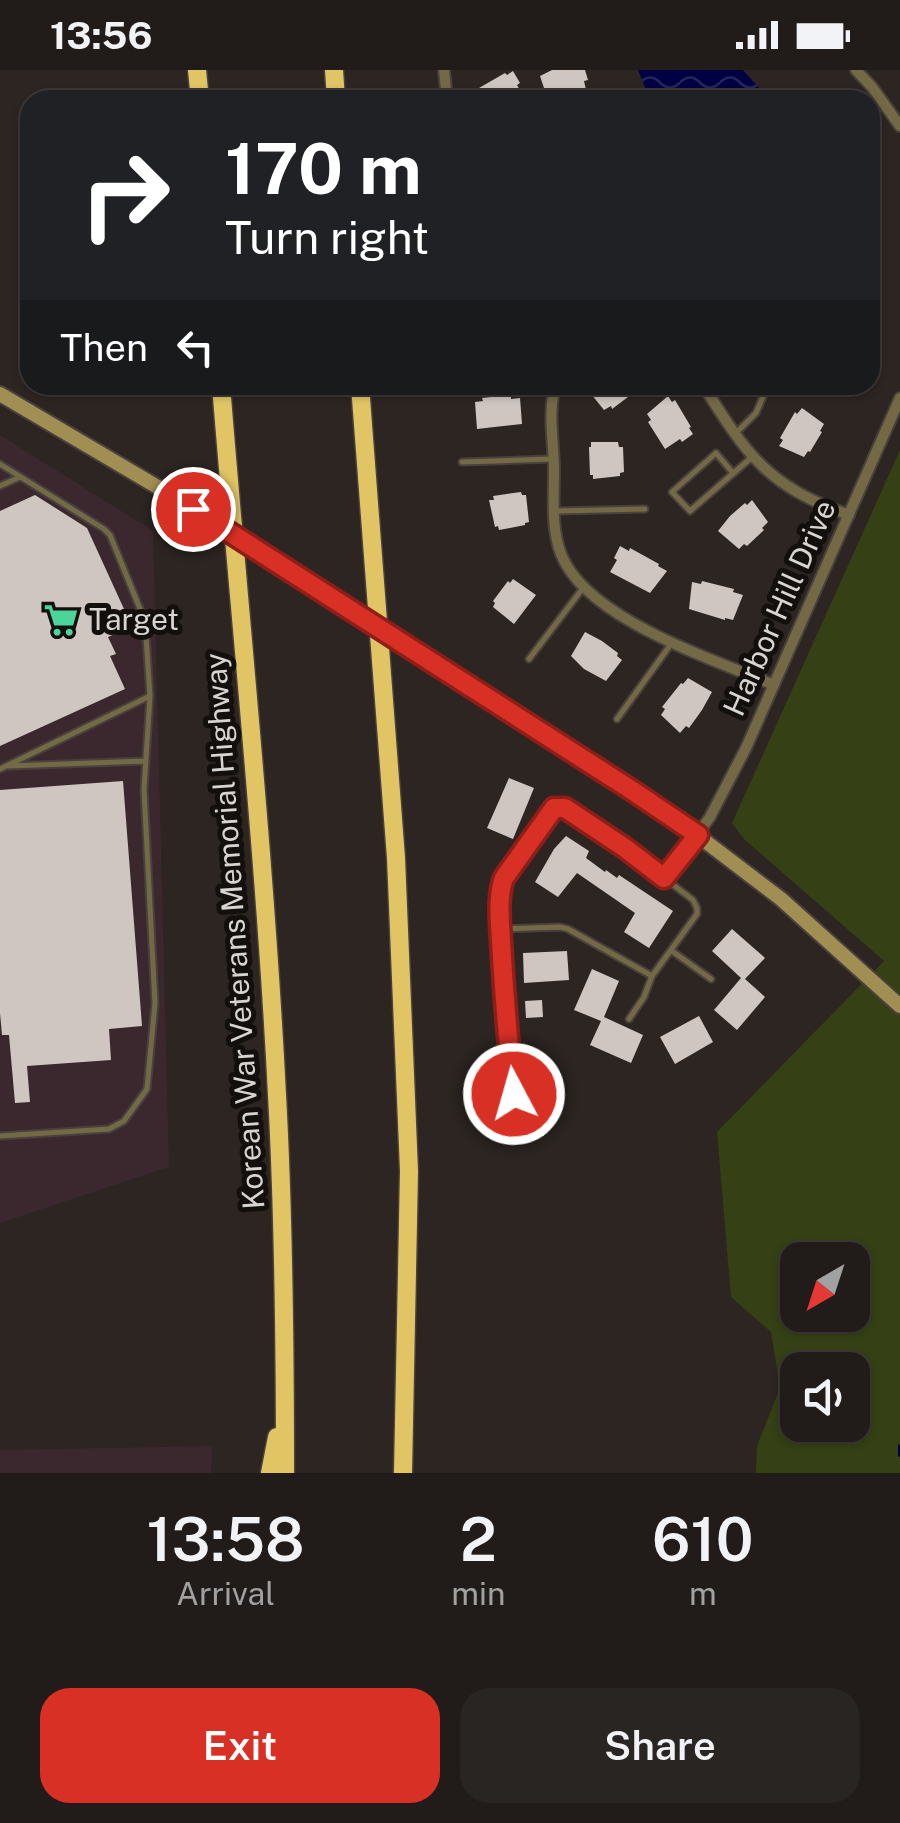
<!DOCTYPE html>
<style>
:root{--surface:#211c1a;--page:#292523;--text:#f1f3f6;--muted:#a2a1a2;--line:#3e3a39;--accent:#d93025}
body{margin:0;font-family:"Public Sans",sans-serif;background:var(--page);color:var(--text);height:100vh;display:flex;flex-direction:column;font-size:38px;white-space:nowrap}
*{box-sizing:border-box;margin:0}
p{font-size:32px;color:var(--muted)}
.icon{flex:none;width:55px;height:55px;fill:none;stroke:currentColor;stroke-width:2;stroke-linecap:round;stroke-linejoin:round}
.map{position:relative;height:1403px;overflow:hidden}
.side{display:flex;flex-direction:column;background:var(--surface);flex:1}
.side>*{flex:none}
.top-card{position:absolute;left:20px;top:20px;width:860px;height:305px;border-radius:30px;box-shadow:0 2px 8px #0004,0 0 0 2px var(--line);background:#202124;color:#fff;overflow:hidden}
.needle{width:65px;rotate:219deg}
.buttons{position:absolute;left:780px;top:1172px;display:grid;gap:20px}
.buttons a{display:grid;place-items:center;width:90px;height:90px;border-radius:20px;background:var(--surface);box-shadow:0 2px 8px #0004,0 0 0 2px var(--line);font-size:50px}
.pin{position:absolute;display:grid;place-items:center;width:85px;height:85px;color:#fff;margin:-42px;border:5px solid #fff;border-radius:50%;box-shadow:0 2px 10px #0007}
.me{position:absolute;width:110px;margin:-55px;rotate:354deg;stroke-linejoin:round;filter:drop-shadow(0 0 8px #0008)}
.turn{display:flex;align-items:center;gap:35px;height:210px;padding:0 40px;font-size:45px}
.turn .icon{width:130px;height:130px;stroke-width:2.5}
.turn b{display:block;font-size:70px;line-height:85px}
.then{display:flex;align-items:center;height:95px;padding:0 40px;background:#0003;gap:20px;font-size:38px}
.eta{display:flex;justify-content:space-evenly;align-items:center;height:170px;text-align:center}
.eta b{font-size:60px;font-weight:600;line-height:70px}
.cta{display:flex;gap:20px;margin-top:auto;padding:20px 40px}
.cta a{flex:1;height:115px;border-radius:30px;background:var(--accent);color:#fff;font-size:40px;font-weight:600;line-height:115px;text-align:center}
.cta a+a{background:var(--page);color:var(--text)}
.status{display:flex;justify-content:space-between;align-items:center;height:70px;padding:0 50px;background:var(--surface);direction:ltr}
.status svg{height:28px;fill:currentColor}
.map>svg:first-child{display:block}
</style>
<div class="status"><b>13:56</b><svg viewBox="0 0 49 12"><path d="M0 12V9h3v3zM5 12V6h3v6zM10 12V3h3v9zM15 12V0h3v12zM26 1h20v11H26zM47 4h2v5h-2z"/></svg></div>
<div class="map">
<svg width="900" height="1403" viewBox="0 0 900 1403">
<defs>
<pattern id="water-waves" width="16" height="10" patternUnits="userSpaceOnUse" patternTransform="scale(2.5)"><rect width="16" height="10" fill="#000143"/><path d="M0 5q4-4 8 0t8 0" fill="none" stroke="#24255d"/></pattern>
</defs>
<rect width="100%" height="100%" fill="#2c2522"/>
<!-- commercial -->
<path fill="#3b282f" d="M 0,365 L 153,461 L 169,1097 L 0,1153 Z
M 212,1376 L 211,1403 L 0,1403 L 0,1380 Z"/>
<!-- park -->
<path fill="#354015" fill-rule="evenodd" d="M 900,380 L 900,1403 L 756,1403 L 757,1376 L 780,1318 L 771,1262 L 731,1227 L 717,1062 L 884,891 L 744,769 L 732,753 ZM 798,1190 L 852,1190 L 852,1245 L 798,1245 ZM 798,1300 L 852,1300 L 852,1355 L 798,1355 Z"/>
<!-- water -->
<path fill="url(#water-waves)" d="M 638,0 L 743,0 L 768,28 L 773,30 L 641,30 L 645,17 Z"/>
<g fill="none" stroke-linecap="round" stroke-linejoin="round">
<!-- stream -->
<path stroke="#000143" stroke-width="4" d="M 900,1376 L 900,1385"/>
</g>
<!-- building -->
<path fill="#cfc6c1" d="M 552,0 L 585,0 L 588,10 L 584,11 L 587,24 L 564,30 L 548,30 L 540,6 Z
M 513,1 L 520,13 L 517,15 L 524,27 L 519,30 L 466,30 L 481,21 L 479,18 L 505,3 L 507,5 Z
M 593,315 L 644,315 L 612,339 L 611,336 L 604,340 L 587,319 Z
M 511,325 L 511,329 L 520,328 L 522,354 L 477,359 L 475,332 L 483,331 L 482,328 Z
M 668,326 L 672,332 L 675,330 L 691,357 L 689,358 L 693,364 L 682,372 L 680,369 L 665,379 L 648,352 L 651,350 L 647,344 Z
M 802,338 L 824,354 L 820,361 L 822,362 L 810,382 L 808,381 L 804,387 L 779,376 L 783,370 L 780,368 L 795,342 L 797,344 Z
M 591,372 L 618,372 L 619,377 L 623,377 L 624,402 L 620,403 L 620,406 L 593,409 L 593,405 L 590,405 L 589,377 L 591,377 Z
M 521,422 L 522,425 L 526,425 L 529,452 L 525,453 L 525,455 L 510,458 L 499,460 L 498,456 L 495,457 L 489,430 L 494,430 L 493,426 Z
M 35,425 L 87,458 L 124,539 L 118,542 L 126,559 L 108,567 L 116,584 L 110,586 L 125,619 L 0,676 L 0,441 Z
M 752,430 L 768,452 L 762,458 L 764,460 L 747,476 L 744,474 L 739,479 L 718,461 L 730,446 L 745,433 L 747,435 Z
M 620,476 L 629,481 L 630,478 L 659,494 L 658,496 L 667,501 L 650,523 L 610,502 L 617,490 L 614,488 Z
M 513,509 L 536,525 L 514,554 L 493,537 L 495,533 L 493,531 L 508,511 L 510,513 Z
M 702,511 L 734,519 L 733,522 L 743,525 L 733,550 L 725,548 L 725,550 L 689,539 L 692,512 L 701,514 Z
M 585,562 L 602,571 L 618,583 L 617,586 L 622,590 L 606,611 L 584,599 L 571,586 Z
M 688,608 L 712,622 L 702,640 L 689,658 L 686,656 L 680,663 L 661,645 L 665,639 L 662,637 L 681,613 L 683,614 Z
M 509,708 L 534,718 L 513,769 L 487,758 Z
M 123,711 L 142,956 L 109,959 L 111,990 L 27,996 L 30,1032 L 15,1033 L 9,965 L 2,965 L 0,943 L 0,720 Z
M 566,766 L 589,781 L 586,788 L 605,802 L 606,800 L 617,808 L 619,805 L 673,841 L 649,878 L 624,862 L 635,843 L 577,803 L 558,827 L 535,812 L 554,779 Z
M 732,859 L 765,888 L 745,909 L 765,927 L 737,960 L 714,940 L 741,908 L 712,881 Z
M 567,881 L 569,910 L 524,913 L 523,883 Z
M 592,899 L 619,911 L 604,947 L 643,965 L 631,993 L 590,975 L 601,951 L 574,940 Z
M 542,930 L 543,947 L 526,948 L 525,931 Z
M 699,946 L 713,972 L 675,994 L 660,967 Z
M 532,1035 L 544,1036 L 544,1066 L 499,1067 L 498,1036 Z"/>
<g fill="none" stroke-linecap="round" stroke-linejoin="round">
<!-- lane casing -->
<g stroke="#48413e" stroke-width="9">
<path id="lane" d="M 737,362 L 756,343 L 768,315
M 462,392 L 551,389
M 0,394 L 104,459 L 110,465 L 145,551 L 150,626 L 0,699
M 733,403 L 716,383 L 672,422 L 690,441 L 752,387
M 0,416 L 20,407
M 557,441 L 645,439
M 529,589 L 583,518
M 617,649 L 671,574
M 9,696 L 146,691
M 664,808 L 696,767
M 501,859 L 560,857 L 568,859 L 652,906 L 697,844 L 697,838 L 693,830 L 625,778 L 565,738 L 554,738 L 503,808 C 497,826 501,852 501,872 C 504,923 508,973 513,1023
M 672,881 L 711,909
M 629,949 L 644,927 L 652,906
M 0,1066 L 109,1059 L 124,1051 L 147,1019 L 155,933 L 144,720 L 150,626"/>
</g>
<!-- street casing -->
<g stroke="#48413e" stroke-width="14">
<path id="street" d="M 444,0 L 447,30
M 856,0 L 872,17 L 900,56
M 556,315 C 547,340 554,373 554,400 C 554,428 551,458 561,484 C 586,549 713,589 774,615
M 703,315 C 747,385 767,416 849,445
M 697,765 L 710,747 L 746,678 L 900,328"/>
</g>
<!-- secondary casing -->
<g stroke="#48413e" stroke-width="18">
<path id="secondary" d="M 0,324 L 161,419
M 448,602 L 697,765 L 781,829 L 900,936"/>
</g>
<!-- highway casing -->
<g stroke="#48413e" stroke-width="21">
<path id="highway" d="M 197,0 L 200,30
M 334,0 L 336,30
M 221,315 C 240,551 265,788 277,1025 C 284,1151 285,1277 285,1403
M 360,315 L 396,788 L 409,1101 L 403,1403
M 270,1403 L 277,1367"/>
</g>
<!-- lane -->
<use href="#lane" stroke="#746945" stroke-width="5"/>
<!-- street -->
<use href="#street" stroke="#746945" stroke-width="10"/>
<!-- secondary -->
<use href="#secondary" stroke="#a08e53" stroke-width="14"/>
<!-- highway -->
<use href="#highway" stroke="#e1c565" stroke-width="18"/>
<!-- secondary-bridge casing -->
<g stroke="#48413e" stroke-width="18" stroke-linecap="butt">
<path id="secondary-bridge" d="M 161,419 L 448,602"/>
</g>
<!-- secondary-bridge -->
<use href="#secondary-bridge" stroke="#a08e53" stroke-width="14"/>
</g>
<g fill="none" stroke-linecap="round" stroke-linejoin="round">
<!-- route casing -->
<g stroke="#8d1f18" stroke-width="25">
<path id="route" d="M 193,439 L 633,721 L 698,765 L 664,808 L 625,778 L 565,738 L 554,738 L 504,808 C 497,826 500,852 501,871 C 504,922 508,973 514,1024"/>
</g>
<!-- route -->
<use href="#route" stroke="#d93025" stroke-width="18"/>
</g>
<!-- icons -->
<defs>
<g id="supermarket-bare" transform="scale(2.7)"><path d="M-6-5.5h2.5l.6 2H6L4.5 2H-2.5L-4.4-4H-6ZM-1.5 3.2a1.3 1.3 0 1 0 .1 0ZM3 3.2a1.3 1.3 0 1 0 .1 0Z" fill="#4bd49b" stroke="#120f0d" stroke-width="2.5" paint-order="stroke"/></g>
</defs>
<g fill-rule="evenodd">
<use href="#supermarket-bare" x="61" y="550"/>
</g>
<g text-anchor="middle" stroke-width="10" stroke-linejoin="round" paint-order="stroke">
<!-- street labels -->
<g font-size="30" fill="#d8d4d2" stroke="#120f0d">
<text transform="translate(780 538) rotate(-66)" y="10">Harbor Hill Drive</text>
<text transform="translate(235 861) rotate(-94)" y="10">Korean War Veterans Memorial Highway</text>
</g>
<!-- poi labels -->
<g font-size="30" fill="#d8d4d2" stroke="#120f0d" text-anchor="start">
<text x="89" y="560">Target</text>
</g>
</g>
</svg>
<div class="buttons">
<a><svg class="needle" viewBox="-14 -14 28 28"><path d="M0-13l5 13h-10z" fill="#e53935"/><path d="M0 13l5-13h-10z" fill="#a2a1a2"/></svg></a>
<a><svg class="icon" aria-label="sound" viewBox="0 0 24 24"><path d="M4 9h4l5-4v14l-5-4H4zM17 9q2 3 0 6"/></svg></a>
</div>
<div class="pin" style="left:193px;top:439px;background:#d93025"><svg class="icon" aria-label="arrive" viewBox="0 0 24 24"><path d="M6 21V4h12l-3 4 3 4H6"/></svg></div>
<svg class="me" style="left:514px;top:1024px" viewBox="-20 -20 40 40"><circle r="17" fill="#d93025" stroke="#fff" stroke-width="3"/><path d="M0-11L8 9 0 5-8 9z" fill="#fff"/></svg>
<div class="top-card">
<div class="turn"><svg class="icon" aria-label="right" viewBox="0 0 24 24"><path d="M7 20v-9h11M14 6l5 5-5 5"/></svg><div><b>170 m</b>Turn right</div></div>
<div class="then">Then<svg class="icon" aria-label="left" viewBox="0 0 24 24"><path d="M17 20v-9H6M10 6l-5 5 5 5"/></svg></div>
</div>
</div>
<section class="side">
<div class="eta">
<div><b>13:58</b><p>Arrival</p></div>
<div><b>2</b><p>min</p></div>
<div><b>610</b><p>m</p></div>
</div>
<div class="cta"><a>Exit</a><a>Share</a></div>
</section>
